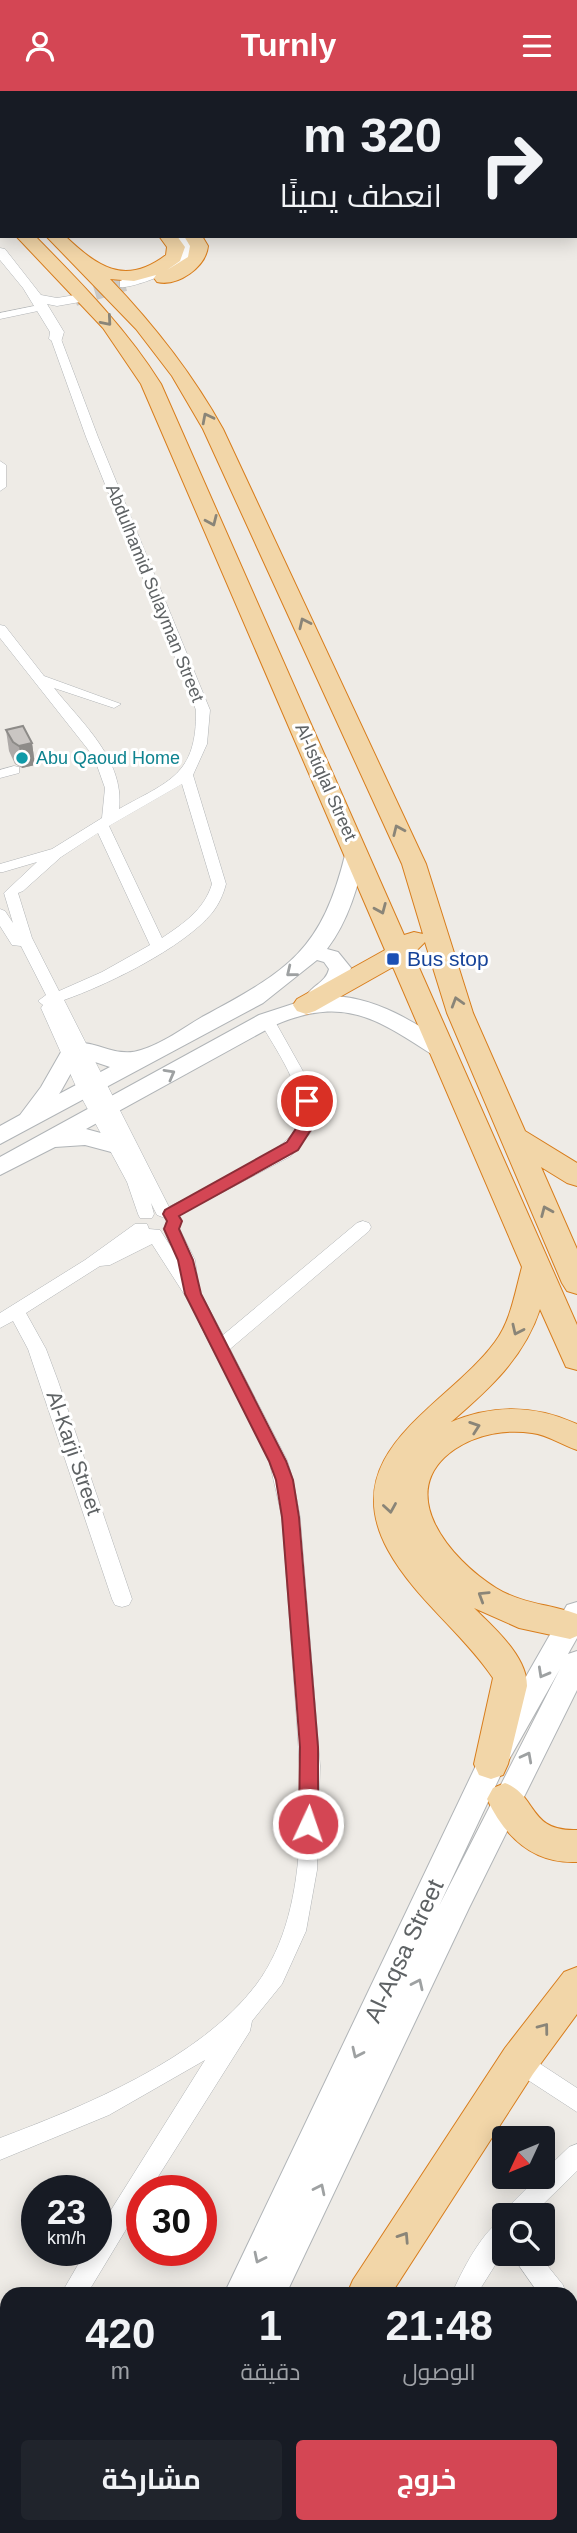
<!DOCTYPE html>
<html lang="ar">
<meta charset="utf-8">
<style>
:root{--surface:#171b24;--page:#20242c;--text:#f1f3f6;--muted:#9ea1a6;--accent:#d44654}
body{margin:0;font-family:Helvetica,Cairo,sans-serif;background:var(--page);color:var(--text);direction:rtl;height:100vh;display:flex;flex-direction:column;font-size:26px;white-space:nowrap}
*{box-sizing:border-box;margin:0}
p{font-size:23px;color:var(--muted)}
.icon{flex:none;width:38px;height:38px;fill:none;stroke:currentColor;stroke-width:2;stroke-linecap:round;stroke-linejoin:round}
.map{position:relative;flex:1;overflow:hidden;direction:ltr}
.panel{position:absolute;left:0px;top:2196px;width:578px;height:247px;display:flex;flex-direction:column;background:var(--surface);border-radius:21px 21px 0 0;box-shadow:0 4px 18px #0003;direction:rtl}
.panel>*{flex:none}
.banner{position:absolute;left:0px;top:0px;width:578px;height:147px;box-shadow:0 4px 18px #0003;direction:rtl;background:#171b24;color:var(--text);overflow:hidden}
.needle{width:46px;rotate:226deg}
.tools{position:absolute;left:492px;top:2035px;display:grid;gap:14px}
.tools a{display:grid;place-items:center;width:63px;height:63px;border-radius:7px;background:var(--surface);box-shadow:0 4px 18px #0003;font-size:35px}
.speed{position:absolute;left:21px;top:2084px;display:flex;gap:14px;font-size:35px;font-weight:700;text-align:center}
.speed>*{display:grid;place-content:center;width:91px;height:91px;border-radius:50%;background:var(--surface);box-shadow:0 4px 18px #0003;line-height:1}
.speed small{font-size:18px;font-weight:400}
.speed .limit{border:10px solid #d22;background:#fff;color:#111}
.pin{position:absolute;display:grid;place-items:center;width:60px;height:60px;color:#fff;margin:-30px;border:4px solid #fff;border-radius:50%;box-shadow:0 2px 7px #0007}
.me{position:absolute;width:77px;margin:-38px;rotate:3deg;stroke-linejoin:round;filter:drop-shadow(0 0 5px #0008)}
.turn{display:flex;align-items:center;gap:24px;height:147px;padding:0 21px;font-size:32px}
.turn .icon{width:91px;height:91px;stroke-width:2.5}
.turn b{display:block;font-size:49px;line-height:60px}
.eta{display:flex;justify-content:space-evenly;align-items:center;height:119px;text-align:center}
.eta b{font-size:42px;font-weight:700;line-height:49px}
.cta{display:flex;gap:14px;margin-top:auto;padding:14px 21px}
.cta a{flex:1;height:80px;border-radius:7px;background:var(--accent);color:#fff;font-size:28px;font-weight:700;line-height:80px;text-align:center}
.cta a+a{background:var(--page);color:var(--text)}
header{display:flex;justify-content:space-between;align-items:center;height:91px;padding:0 21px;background:var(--accent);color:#fff;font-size:32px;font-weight:700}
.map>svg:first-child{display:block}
</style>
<header><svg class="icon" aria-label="menu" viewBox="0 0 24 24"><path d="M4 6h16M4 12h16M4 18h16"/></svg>Turnly<svg class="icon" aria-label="person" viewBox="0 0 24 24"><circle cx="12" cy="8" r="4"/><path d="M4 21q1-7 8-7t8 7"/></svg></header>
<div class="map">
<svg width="577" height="2442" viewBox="0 0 577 2442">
<rect width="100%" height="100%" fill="#eeebe6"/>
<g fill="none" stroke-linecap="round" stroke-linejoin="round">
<!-- tertiary-tunnel -->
<path stroke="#cac9c6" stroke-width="14" stroke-dasharray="14 7" stroke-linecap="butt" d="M 75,208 L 125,193"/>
<!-- minor casing -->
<g stroke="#b1b4b6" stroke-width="1">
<path id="minor" d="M 0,15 L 2,15 L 2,21 L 0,21 Z
M 34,215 L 38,216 L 38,220 L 0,228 L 0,222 Z
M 56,245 L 61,248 L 98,346 L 210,619 L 207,653 L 193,684 L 226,793 C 223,804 219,813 212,822 C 183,857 107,894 64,909 L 169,1116 C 198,1100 283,1064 296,1037 C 300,1029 301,1020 299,1011 C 294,983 273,954 259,929 L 262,925 L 272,925 L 304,982 L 315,1010 L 316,1026 L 311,1041 L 291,1065 L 170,1129 L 157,1124 L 151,1112 L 154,1123 L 152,1127 L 140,1127 L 138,1123 L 127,1091 L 78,1000 L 41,917 L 43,914 L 38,910 L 46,904 L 21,855 L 12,854 L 0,835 L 0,818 L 5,820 L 13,832 L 4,802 L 37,771 L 3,781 L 0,781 L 0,773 L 52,758 L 102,727 L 105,697 L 94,666 L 0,547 L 0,534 L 5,535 L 44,585 L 121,613 L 114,617 L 54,597 C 81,631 125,669 119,718 C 169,690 197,684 196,619 L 86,346 L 51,248 ZM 182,693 L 212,793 C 204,819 184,832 162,847 L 109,735 ZM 98,742 L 150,854 L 102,881 L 59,900 L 32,847 L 18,802 L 23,800 L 61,766 Z
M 0,370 L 6,374 L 6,396 L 0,400 Z
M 14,675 L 19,676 L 19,682 L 0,687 L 0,679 Z
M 363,1130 L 369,1132 L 371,1136 L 369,1140 L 230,1258 L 287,1369 L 293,1389 L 300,1426 L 320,1675 L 317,1779 L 306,1840 L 282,1893 L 252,1930 L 250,1940 L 149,2100 L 142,2100 L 142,2112 L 87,2203 L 61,2203 L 86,2160 L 96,2160 L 96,2143 L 205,1969 L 109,2024 L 0,2069 L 0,2047 C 85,2015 200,1968 256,1894 C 316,1814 300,1683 294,1590 C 290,1535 286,1481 282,1426 L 269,1369 L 186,1206 L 152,1153 L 110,1174 L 100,1175 L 26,1222 L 46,1258 L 58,1290 L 132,1508 L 129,1514 L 122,1516 L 115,1514 L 112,1508 L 28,1258 L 13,1230 L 0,1237 L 0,1222 L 85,1169 L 135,1133 L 147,1133 L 149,1138 L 160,1139 L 171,1156 L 163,1137 L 171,1131 L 177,1133 L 195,1169 L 199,1199 L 223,1244 L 357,1132 Z
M 519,1959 L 577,1997 L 577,2021 L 511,1978 L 508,1970 L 511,1962 Z
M 577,2053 L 577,2080 L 532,2124 L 504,2124 L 508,2116 L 538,2086 L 542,2086 L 542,2082 L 569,2056 Z
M 504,2128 L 504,2160 L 477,2203 L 452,2203 C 460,2183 484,2136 504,2128 Z
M 511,2163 L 538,2163 L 563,2194 L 566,2203 L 539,2203 Z
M 570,2215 L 577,2218 L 577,2248 L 570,2245 Z
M 7,2313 L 7,2341 L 0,2343 L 0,2315 Z
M 577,2409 L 577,2439 L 574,2442 L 546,2442 L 549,2436 L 570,2436 L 570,2412 Z
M 465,2436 L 493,2436 L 496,2442 L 468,2442 Z"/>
</g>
<!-- tertiary casing -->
<g stroke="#b1b4b6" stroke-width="1">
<path id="tertiary" d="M 66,0 L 80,0 L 65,2 Z
M 174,145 L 188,145 L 195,156 C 193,164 190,169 183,174 C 173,181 131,198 120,196 L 120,190 C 137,183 176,176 181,156 Z
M 0,157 L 5,158 L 41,204 L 57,207 L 75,204 L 82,208 L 80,211 L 57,215 L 47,213 L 64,241 L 61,251 L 56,252 L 49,248 L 50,241 L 23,197 L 0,169 Z"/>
</g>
<!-- secondary casing -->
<g stroke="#b0b4b7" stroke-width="2">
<path id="secondary" d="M 356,754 L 363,756 L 366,760 C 358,795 349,829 327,858 L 338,861 L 351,877 L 345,894 L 330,905 C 375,905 416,932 452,956 L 455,961 L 452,966 L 444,968 L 436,966 C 377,928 345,904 275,934 L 86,1038 L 123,1048 L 126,1054 L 123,1060 L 115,1062 L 85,1054 L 55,1056 L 0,1084 L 0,1066 L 259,924 L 308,908 L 306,905 C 313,894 326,891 329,878 L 324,871 L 317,869 L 263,912 L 0,1053 L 0,1035 L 20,1024 L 41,996 L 61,961 L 71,959 L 73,953 C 94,947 115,968 141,959 C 162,953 183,937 202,926 C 289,879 322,860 346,760 L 349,756 ZM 80,966 L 110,976 L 59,1003 L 61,1000 Z
M 577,1511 L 577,1547 L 568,1563 L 577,1560 L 577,1599 L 469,1817 L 286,2203 L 224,2203 L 481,1664 L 567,1514 ZM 560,1578 L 439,1815 L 502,1681 Z
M 96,2436 L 132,2436 L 129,2442 L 93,2442 Z
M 133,2436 L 169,2436 L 166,2442 L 130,2442 Z"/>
</g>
<!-- trunk casing -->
<g stroke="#d87d1c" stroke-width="2">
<path id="trunk" d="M 0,90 L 2,90 L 2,102 L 0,102 Z
M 0,115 L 2,115 L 2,126 L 0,126 Z
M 16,145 L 35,145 C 81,192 126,237 161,293 L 404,844 L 414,841 L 423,843 L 402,773 L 203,338 L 172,285 L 136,238 L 46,145 L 65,145 C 97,175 124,196 166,164 L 167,156 L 159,145 L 177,145 L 185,156 L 180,170 L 167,179 L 188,166 L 190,155 L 184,145 L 202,145 L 208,155 C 206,176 178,196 157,191 L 154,187 L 156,184 L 134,190 L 110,188 C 154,234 192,282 223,338 L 426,773 L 473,922 L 525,1040 L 577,1072 L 577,1095 L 567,1092 L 541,1076 L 577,1158 L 577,1203 L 567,1200 L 562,1192 L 447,922 L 425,851 L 413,863 L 577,1234 L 577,1279 L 566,1276 L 540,1218 C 524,1267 489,1298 451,1331 C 494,1313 535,1314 577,1333 L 577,1359 C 562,1354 548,1344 532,1342 C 506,1338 478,1343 455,1358 C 392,1401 451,1469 496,1497 C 522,1513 549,1513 577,1523 L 577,1545 L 570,1548 L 519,1537 L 474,1517 C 494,1537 527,1565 527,1595 L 508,1673 L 503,1684 L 491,1688 L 479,1684 L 474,1673 L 493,1587 C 462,1541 415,1508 388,1459 C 334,1360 448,1315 495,1251 C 511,1230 515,1201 522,1176 L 393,876 L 315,920 L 306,923 L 297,920 L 293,914 L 297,908 L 385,859 L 141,293 L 103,237 Z
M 505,1692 C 538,1705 528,1741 577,1739 L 577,1771 C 533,1773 505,1746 487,1708 L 493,1697 Z
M 577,1876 L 577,1923 L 533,1983 L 391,2203 L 347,2203 L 353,2189 L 505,1957 L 564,1881 Z
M 191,2436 L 236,2436 L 233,2442 L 188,2442 Z"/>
</g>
<!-- minor -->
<use href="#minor" fill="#fff" fill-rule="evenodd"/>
<!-- tertiary -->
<use href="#tertiary" fill="#fff" fill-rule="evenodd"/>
<!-- secondary -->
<use href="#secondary" fill="#fff" fill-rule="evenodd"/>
<!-- trunk -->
<use href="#trunk" fill="#f2d6a8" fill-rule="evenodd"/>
</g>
<!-- wall -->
<path fill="#aeaaa8" d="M 6,639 L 32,652 L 35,674 L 22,677 L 15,673 L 9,660 Z"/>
<!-- shaded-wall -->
<path fill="#8d8b88" d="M 32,652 L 35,674 L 22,677 L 19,655 Z"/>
<!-- building -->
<path fill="#cac6c3" stroke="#8d8b88" stroke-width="2" d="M 23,635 L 32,652 L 19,655 L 13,651 L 6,639 Z"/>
<!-- one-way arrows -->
<defs><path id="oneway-chevron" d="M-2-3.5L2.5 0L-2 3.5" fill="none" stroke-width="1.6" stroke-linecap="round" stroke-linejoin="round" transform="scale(1.75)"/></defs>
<g stroke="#8a8578">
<use href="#oneway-chevron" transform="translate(107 230) rotate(49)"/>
<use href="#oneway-chevron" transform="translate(207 327) rotate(-117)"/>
<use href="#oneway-chevron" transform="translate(212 430) rotate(66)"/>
<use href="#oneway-chevron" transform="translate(304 532) rotate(-115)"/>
<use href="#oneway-chevron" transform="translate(398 739) rotate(-114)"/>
<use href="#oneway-chevron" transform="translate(381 818) rotate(67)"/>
<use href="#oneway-chevron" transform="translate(457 911) rotate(-107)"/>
<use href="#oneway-chevron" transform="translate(546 1120) rotate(-113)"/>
<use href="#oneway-chevron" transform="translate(517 1239) rotate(115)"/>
<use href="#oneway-chevron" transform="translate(475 1336) rotate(-19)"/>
<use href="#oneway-chevron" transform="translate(390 1417) rotate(81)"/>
<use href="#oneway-chevron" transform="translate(483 1505) rotate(-148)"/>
<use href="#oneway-chevron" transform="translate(544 1937) rotate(-53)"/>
<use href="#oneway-chevron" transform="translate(404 2146) rotate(-57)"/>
</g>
<g stroke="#9ea1a2">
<use href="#oneway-chevron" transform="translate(291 881) rotate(141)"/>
<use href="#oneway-chevron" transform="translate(170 983) rotate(-29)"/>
<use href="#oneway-chevron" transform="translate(543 1582) rotate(119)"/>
<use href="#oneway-chevron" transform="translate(527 1666) rotate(-62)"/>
<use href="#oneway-chevron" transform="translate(418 1893) rotate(-65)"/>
<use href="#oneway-chevron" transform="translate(357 1962) rotate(115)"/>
<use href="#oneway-chevron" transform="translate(320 2098) rotate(-64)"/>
<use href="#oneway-chevron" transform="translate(259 2167) rotate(116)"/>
</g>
<!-- route -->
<path fill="#d44654" stroke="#8a2e37" stroke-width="2" d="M 307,1005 L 314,1010 L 314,1034 L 298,1059 L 179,1125 L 182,1130 L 179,1138 L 193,1169 L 201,1203 L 286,1370 L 293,1389 L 299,1426 L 318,1656 L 318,1733 L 315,1739 L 308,1742 L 302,1739 L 299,1733 L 300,1656 L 282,1426 L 276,1389 L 269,1370 L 185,1203 L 178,1169 L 164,1138 L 167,1130 L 163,1123 L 165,1119 L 287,1051 L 299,1033 L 299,1010 Z"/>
<!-- markers -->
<circle fill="#0f9aa8" stroke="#fff" stroke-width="2.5" cx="22" cy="667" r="7"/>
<rect fill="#1a4fb4" stroke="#fff" stroke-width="2.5" x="386" y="861" width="14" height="14" rx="3.5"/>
<g text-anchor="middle" stroke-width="6" stroke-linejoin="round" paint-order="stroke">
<!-- far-street labels -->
<g font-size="18" fill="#5e6264" stroke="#fff">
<text transform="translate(155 502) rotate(68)" y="6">Abdulhamid Sulayman Street</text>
<text transform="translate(326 691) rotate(66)" y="6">Al-Istiqlal Street</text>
</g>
<!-- far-culture labels -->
<g font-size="18" fill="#0d838f" stroke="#fff" text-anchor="start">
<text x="36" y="673">Abu Qaoud Home</text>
</g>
<!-- transit labels -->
<g font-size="21" fill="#164399" stroke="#fff" text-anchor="start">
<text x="407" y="875">Bus stop</text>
</g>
<!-- street labels -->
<g font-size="21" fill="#5e6264" stroke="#fff">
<text transform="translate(74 1362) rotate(71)" y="7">Al-Karji Street</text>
</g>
<!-- near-street labels -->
<g font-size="24" fill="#5e6264" stroke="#fff">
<text transform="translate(404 1860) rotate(-65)" y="8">Al-Aqsa Street</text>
</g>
</g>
</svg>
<div class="tools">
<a><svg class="needle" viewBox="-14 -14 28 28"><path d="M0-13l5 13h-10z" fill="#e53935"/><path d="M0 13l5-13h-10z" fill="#9ea1a6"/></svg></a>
<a><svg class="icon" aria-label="search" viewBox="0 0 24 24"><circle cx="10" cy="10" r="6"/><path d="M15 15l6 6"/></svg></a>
</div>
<div class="speed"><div>23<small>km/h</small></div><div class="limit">30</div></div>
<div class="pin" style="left:307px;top:1010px;background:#d93025"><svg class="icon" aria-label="arrive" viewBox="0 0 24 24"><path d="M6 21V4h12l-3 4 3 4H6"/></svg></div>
<svg class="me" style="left:308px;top:1733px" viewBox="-20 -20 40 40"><circle r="17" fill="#d44654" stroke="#fff" stroke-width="3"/><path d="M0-11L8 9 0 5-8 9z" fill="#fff"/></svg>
<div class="banner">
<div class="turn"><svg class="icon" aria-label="right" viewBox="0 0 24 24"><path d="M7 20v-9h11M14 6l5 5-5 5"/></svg><div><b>320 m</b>انعطف يمينًا</div></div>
</div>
<section class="panel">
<div class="eta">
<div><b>21:48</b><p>الوصول</p></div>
<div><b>1</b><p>دقيقة</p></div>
<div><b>420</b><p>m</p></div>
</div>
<div class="cta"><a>خروج</a><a>مشاركة</a></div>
</section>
</div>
